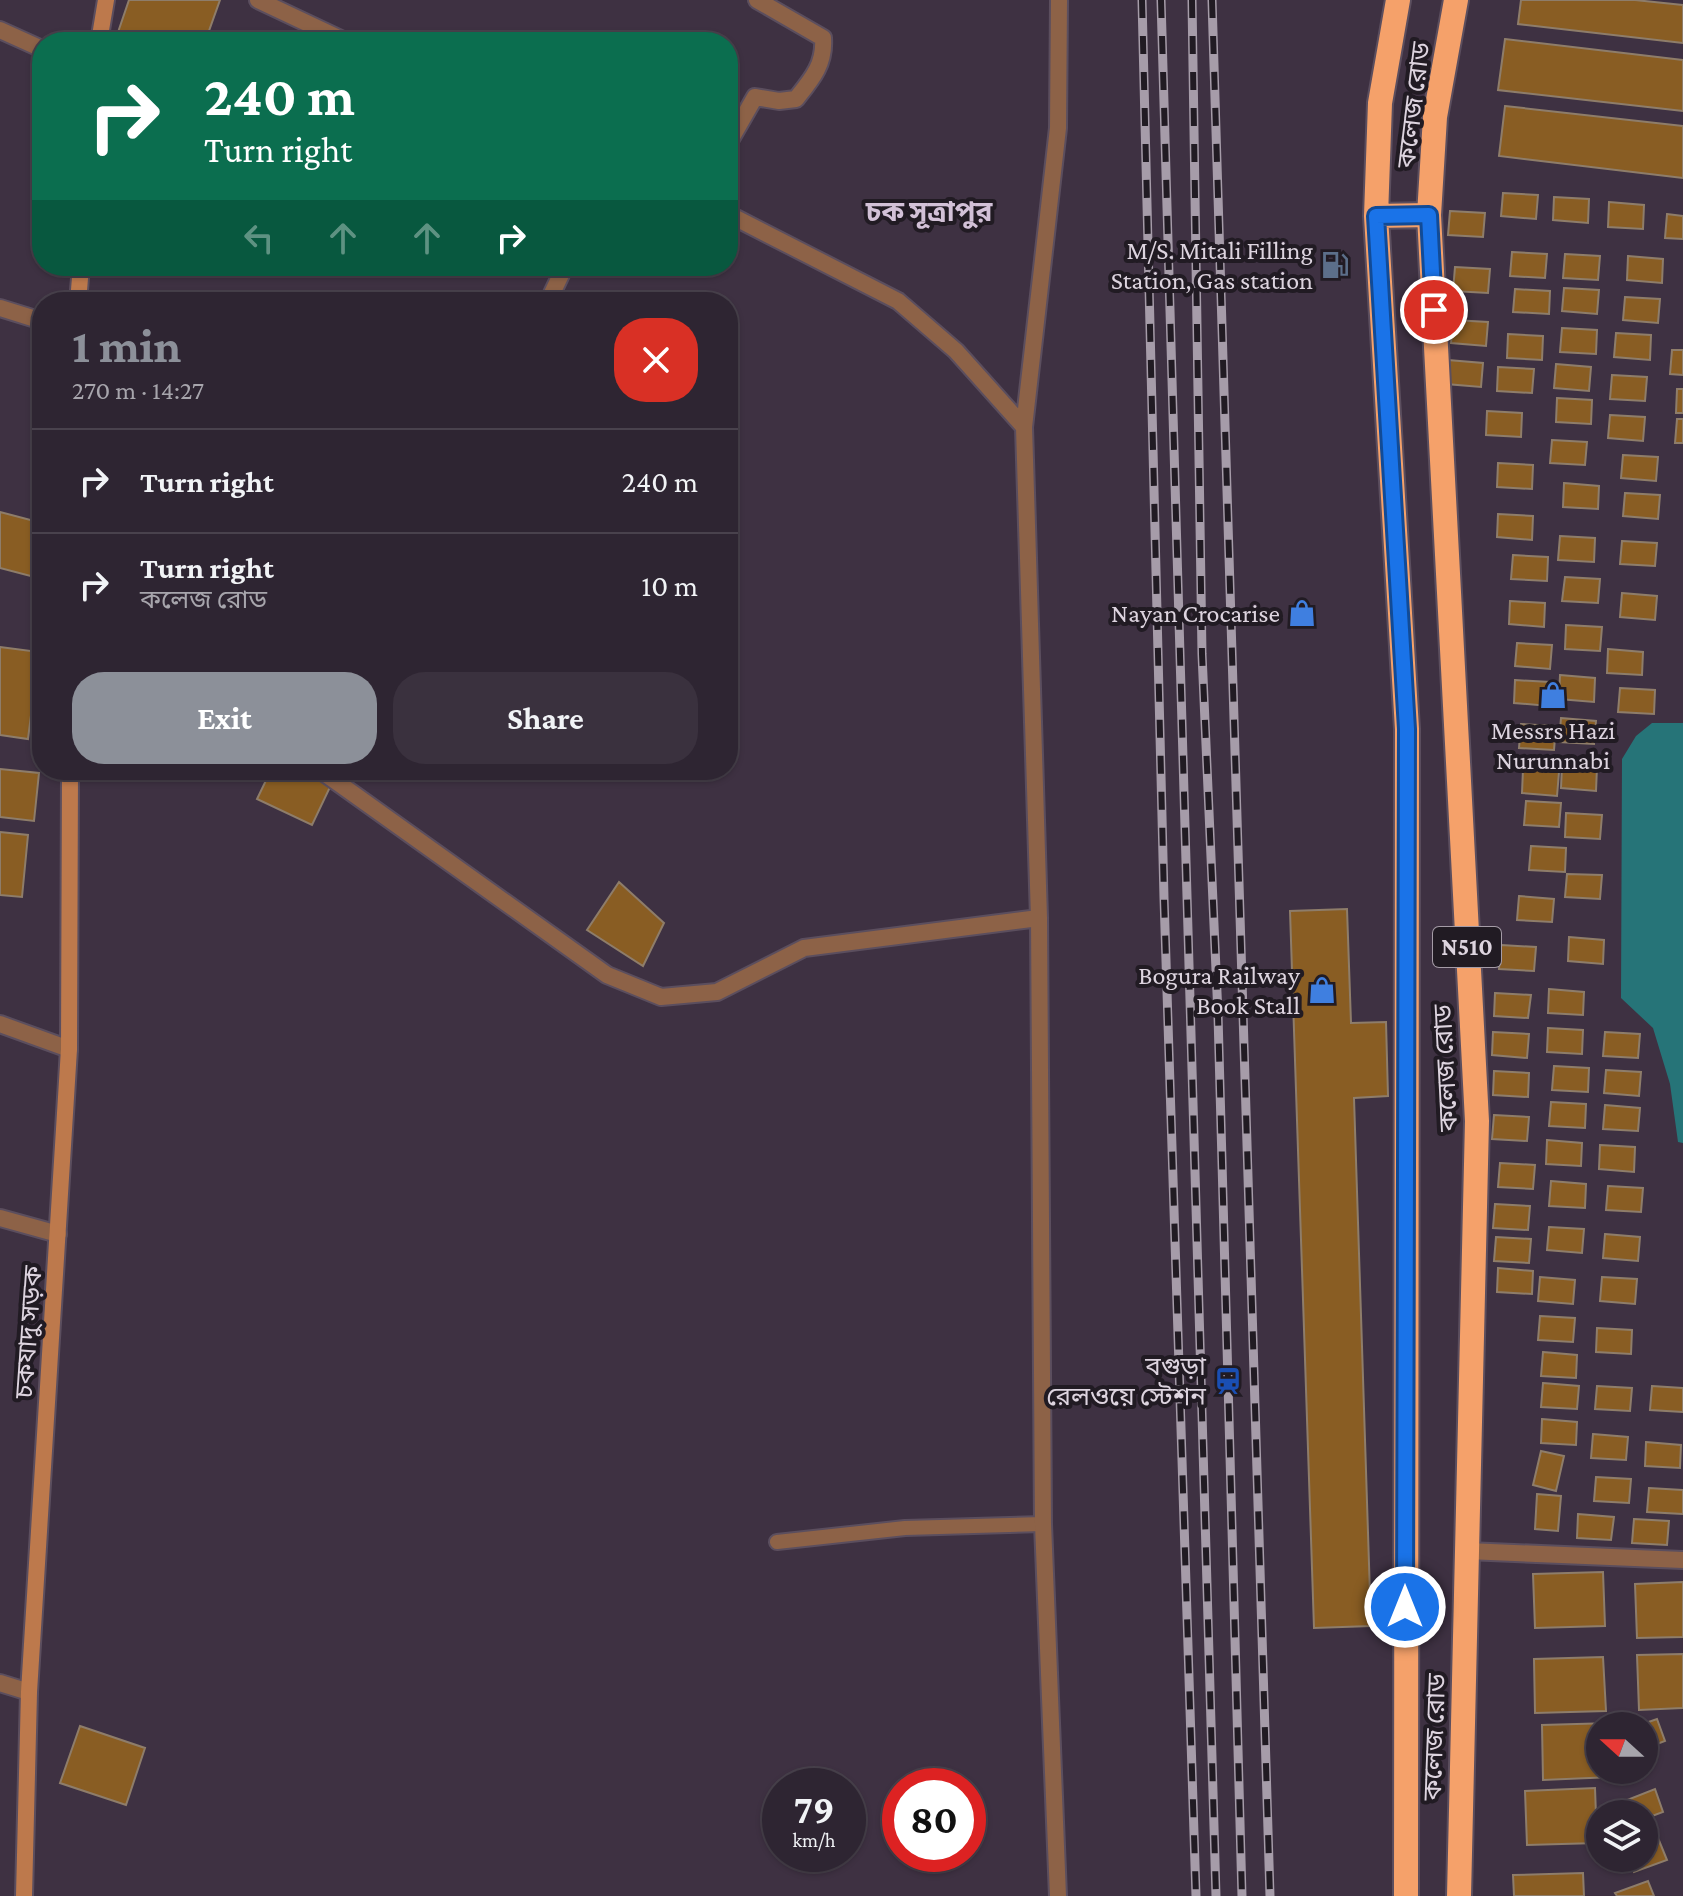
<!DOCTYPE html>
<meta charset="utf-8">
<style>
:root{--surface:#2e2532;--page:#3a313e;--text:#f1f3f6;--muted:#a7a5ac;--line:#49424d;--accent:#8c9099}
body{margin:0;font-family:"Crimson Pro","Noto Sans Bengali",serif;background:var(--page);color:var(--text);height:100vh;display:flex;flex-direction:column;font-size:30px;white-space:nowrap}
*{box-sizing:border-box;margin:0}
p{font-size:26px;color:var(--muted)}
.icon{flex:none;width:44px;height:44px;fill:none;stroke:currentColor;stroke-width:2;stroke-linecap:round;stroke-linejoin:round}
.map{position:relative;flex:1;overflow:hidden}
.drawer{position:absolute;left:32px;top:292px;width:706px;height:488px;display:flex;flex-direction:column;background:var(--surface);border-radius:32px;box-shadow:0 2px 6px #0004,0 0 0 2px var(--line)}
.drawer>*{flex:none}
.top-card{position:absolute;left:32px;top:32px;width:706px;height:244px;border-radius:32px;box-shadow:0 2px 6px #0004,0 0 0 2px var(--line);background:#0b6e4f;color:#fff;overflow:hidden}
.needle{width:52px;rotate:291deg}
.buttons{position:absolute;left:1586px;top:1712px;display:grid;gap:16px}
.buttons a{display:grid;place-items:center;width:72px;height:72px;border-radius:50%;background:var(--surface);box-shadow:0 2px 6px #0004,0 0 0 2px var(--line);font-size:40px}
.speed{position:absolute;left:762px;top:1768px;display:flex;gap:16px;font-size:40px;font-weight:700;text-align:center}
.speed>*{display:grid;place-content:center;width:104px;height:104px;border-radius:50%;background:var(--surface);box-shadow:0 2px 6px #0004,0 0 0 2px var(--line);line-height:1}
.speed small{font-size:20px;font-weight:400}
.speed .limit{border:12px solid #d22;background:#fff;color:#111}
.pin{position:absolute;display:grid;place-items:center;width:68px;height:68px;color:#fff;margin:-34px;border:4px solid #fff;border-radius:50%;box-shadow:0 2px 8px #0007}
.me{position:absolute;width:88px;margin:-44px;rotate:0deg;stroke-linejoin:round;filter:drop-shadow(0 0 6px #0008)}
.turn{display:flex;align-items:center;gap:28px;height:168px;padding:0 40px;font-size:36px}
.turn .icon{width:104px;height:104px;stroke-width:2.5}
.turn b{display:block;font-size:56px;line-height:68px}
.lanes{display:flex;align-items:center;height:76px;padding:0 40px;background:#0003;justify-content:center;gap:40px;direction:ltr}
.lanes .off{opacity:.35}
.round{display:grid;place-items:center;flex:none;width:84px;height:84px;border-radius:32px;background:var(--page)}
.summary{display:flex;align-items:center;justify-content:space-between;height:136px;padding:0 40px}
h1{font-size:48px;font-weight:700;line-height:60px;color:var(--accent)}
.primary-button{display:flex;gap:16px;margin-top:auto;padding:16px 40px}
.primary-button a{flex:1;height:92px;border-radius:32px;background:var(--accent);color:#fff;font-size:32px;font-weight:700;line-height:92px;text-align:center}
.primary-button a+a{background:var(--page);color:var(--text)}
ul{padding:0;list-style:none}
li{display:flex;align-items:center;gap:24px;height:104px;padding:0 40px;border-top:2px solid var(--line)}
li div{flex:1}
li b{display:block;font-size:30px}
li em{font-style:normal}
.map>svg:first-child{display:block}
</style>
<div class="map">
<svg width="1683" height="1896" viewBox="0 0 1683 1896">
<rect width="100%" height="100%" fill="#3e3142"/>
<!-- water -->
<path fill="#267478" d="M 1652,723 L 1683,723 L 1683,1143 L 1678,1142 L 1670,1084 L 1653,1028 L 1621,998 L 1622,759 L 1636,736 Z"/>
<!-- building -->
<path fill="#895d23" stroke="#8e7d6a" stroke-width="2" d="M 129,0 L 220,0 L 205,42 L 118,42 L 115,41 Z
M 1521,0 L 1635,0 L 1683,5 L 1683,43 L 1518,24 Z
M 1505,39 L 1683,60 L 1683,111 L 1498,90 Z
M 1505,106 L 1683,126 L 1683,178 L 1499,156 Z
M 1503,193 L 1538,195 L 1536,219 L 1501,216 Z
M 1554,197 L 1589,199 L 1588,223 L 1553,220 Z
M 1609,202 L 1644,205 L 1643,229 L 1608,227 Z
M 1450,211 L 1485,213 L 1483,237 L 1448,235 Z
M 1667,214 L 1683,216 L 1683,239 L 1665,238 Z
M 1512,252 L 1547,254 L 1545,278 L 1510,276 Z
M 1565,254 L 1600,256 L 1598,280 L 1563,278 Z
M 1628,256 L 1663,259 L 1662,283 L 1627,280 Z
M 1455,267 L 1490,269 L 1488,293 L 1453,291 Z
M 1564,288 L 1599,290 L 1597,314 L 1562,311 Z
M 1515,289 L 1550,291 L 1549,314 L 1513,312 Z
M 1625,297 L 1660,299 L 1658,323 L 1623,320 Z
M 1453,320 L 1488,322 L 1486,346 L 1451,343 Z
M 1562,328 L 1597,330 L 1596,354 L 1560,352 Z
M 1616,333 L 1651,335 L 1650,360 L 1614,357 Z
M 1508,334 L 1543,336 L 1542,360 L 1507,358 Z
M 1672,350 L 1683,350 L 1683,375 L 1670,374 Z
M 1448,360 L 1483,363 L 1481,387 L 1446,384 Z
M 1556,364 L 1591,367 L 1589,391 L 1554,388 Z
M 1498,367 L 1534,369 L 1532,393 L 1497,391 Z
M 1612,375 L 1647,377 L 1645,401 L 1610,399 Z
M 1677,389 L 1683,389 L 1683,413 L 1676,413 Z
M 1557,398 L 1592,400 L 1591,424 L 1556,422 Z
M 1487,411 L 1522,413 L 1521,437 L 1486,435 Z
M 1610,415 L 1645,417 L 1643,441 L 1608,438 Z
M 1677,419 L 1683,419 L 1683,443 L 1675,443 Z
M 1552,440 L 1587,442 L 1585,465 L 1550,463 Z
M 1623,455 L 1658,457 L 1656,481 L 1621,478 Z
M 1498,463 L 1533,465 L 1532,489 L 1497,487 Z
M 1564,483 L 1599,486 L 1598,509 L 1563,507 Z
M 1625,493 L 1660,495 L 1658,519 L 1623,516 Z
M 0,512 L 42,523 L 42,579 L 0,568 Z
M 1498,514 L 1533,516 L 1532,540 L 1497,537 Z
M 1560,536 L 1595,538 L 1594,562 L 1558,560 Z
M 1622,541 L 1657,543 L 1655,566 L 1620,564 Z
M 1513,555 L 1548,557 L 1547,581 L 1511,579 Z
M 1565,577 L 1600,579 L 1598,603 L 1562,601 Z
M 1622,593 L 1657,596 L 1655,620 L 1620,617 Z
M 1510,601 L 1545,603 L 1544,627 L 1509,624 Z
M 1566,625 L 1602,627 L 1600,651 L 1565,649 Z
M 1517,643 L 1552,645 L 1550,669 L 1515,666 Z
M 0,647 L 39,652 L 28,739 L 0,735 Z
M 1608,649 L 1643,652 L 1642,675 L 1607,673 Z
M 1560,675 L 1595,678 L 1594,702 L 1559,699 Z
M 1515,680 L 1550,682 L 1549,706 L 1514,703 Z
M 1620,688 L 1655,690 L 1654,714 L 1618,712 Z
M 1561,718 L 1596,721 L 1594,744 L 1559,742 Z
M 1521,724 L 1556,726 L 1554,750 L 1519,748 Z
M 1562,765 L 1597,767 L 1596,791 L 1561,788 Z
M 0,769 L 39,773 L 34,821 L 0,817 Z
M 1523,769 L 1559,772 L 1557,796 L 1522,793 Z
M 271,770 L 299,770 L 331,785 L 312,825 L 257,799 Z
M 1526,801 L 1561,803 L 1559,827 L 1524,825 Z
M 1566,813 L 1602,815 L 1600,839 L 1565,837 Z
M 0,832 L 28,835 L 22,897 L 0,895 Z
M 1531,846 L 1566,848 L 1565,872 L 1529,870 Z
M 1567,874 L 1602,875 L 1600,899 L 1565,897 Z
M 619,882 L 664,923 L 643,966 L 587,930 Z
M 1519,896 L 1554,899 L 1552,922 L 1517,920 Z
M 1347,909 L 1351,1023 L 1386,1022 L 1388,1096 L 1354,1098 L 1371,1626 L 1314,1628 L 1290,911 Z
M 1569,937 L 1604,940 L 1603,964 L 1568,961 Z
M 1501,945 L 1536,947 L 1534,971 L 1499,969 Z
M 1549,989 L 1584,992 L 1583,1015 L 1548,1013 Z
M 1495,993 L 1531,995 L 1528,1018 L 1494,1016 Z
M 1548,1028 L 1583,1030 L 1582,1054 L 1547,1052 Z
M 1493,1032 L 1529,1034 L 1527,1058 L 1492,1055 Z
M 1605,1032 L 1640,1034 L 1638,1058 L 1603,1056 Z
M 1554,1066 L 1589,1068 L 1588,1092 L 1552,1090 Z
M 1606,1070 L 1641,1072 L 1639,1096 L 1604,1093 Z
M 1494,1071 L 1529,1073 L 1528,1097 L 1493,1095 Z
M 1551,1102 L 1586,1104 L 1585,1128 L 1549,1126 Z
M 1605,1105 L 1640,1108 L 1638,1131 L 1603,1129 Z
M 1494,1115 L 1529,1117 L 1527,1141 L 1492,1139 Z
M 1547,1140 L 1582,1143 L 1581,1166 L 1546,1164 Z
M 1600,1145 L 1635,1147 L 1634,1172 L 1599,1169 Z
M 1500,1163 L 1535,1165 L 1533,1189 L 1498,1187 Z
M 1551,1181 L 1586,1184 L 1585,1208 L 1549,1206 Z
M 1608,1186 L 1643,1188 L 1641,1212 L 1606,1210 Z
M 1495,1204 L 1530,1206 L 1528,1230 L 1493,1228 Z
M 1549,1227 L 1584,1229 L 1582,1253 L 1547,1250 Z
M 1605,1234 L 1640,1237 L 1638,1261 L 1603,1258 Z
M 1496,1237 L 1531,1239 L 1529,1263 L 1494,1261 Z
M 1498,1268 L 1533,1271 L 1532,1294 L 1497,1292 Z
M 1540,1277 L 1575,1280 L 1573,1304 L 1538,1301 Z
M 1602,1277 L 1637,1279 L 1635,1304 L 1600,1301 Z
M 1540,1316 L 1575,1318 L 1573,1342 L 1538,1340 Z
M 1597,1328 L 1632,1330 L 1631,1354 L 1596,1352 Z
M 1543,1352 L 1577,1355 L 1576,1378 L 1541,1376 Z
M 1543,1383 L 1579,1386 L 1577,1409 L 1541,1407 Z
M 1597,1386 L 1632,1388 L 1630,1411 L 1595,1409 Z
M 1652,1386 L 1683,1388 L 1683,1412 L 1650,1410 Z
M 1542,1419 L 1577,1422 L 1576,1445 L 1541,1443 Z
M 1593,1434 L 1628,1437 L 1626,1460 L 1591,1458 Z
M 1646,1442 L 1681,1445 L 1680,1468 L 1645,1466 Z
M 1541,1451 L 1564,1456 L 1556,1491 L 1533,1485 Z
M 1596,1477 L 1631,1479 L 1629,1503 L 1594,1501 Z
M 1649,1488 L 1683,1490 L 1683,1514 L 1647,1512 Z
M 1537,1494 L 1561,1496 L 1558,1531 L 1535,1529 Z
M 1578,1514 L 1614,1517 L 1611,1540 L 1577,1538 Z
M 1634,1519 L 1669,1521 L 1667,1545 L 1632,1543 Z
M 1603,1572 L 1605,1626 L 1535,1628 L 1533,1574 Z
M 1683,1582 L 1683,1637 L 1637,1638 L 1635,1584 Z
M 1683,1654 L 1683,1708 L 1639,1710 L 1637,1655 Z
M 1603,1657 L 1606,1711 L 1535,1713 L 1534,1659 Z
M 1657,1719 L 1665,1741 L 1644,1749 L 1644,1726 L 1637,1726 Z
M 1611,1723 L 1611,1726 L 1600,1726 L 1600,1770 L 1613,1770 L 1613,1777 L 1543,1780 L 1542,1725 Z
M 80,1726 L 145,1748 L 126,1805 L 60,1783 Z
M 1595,1788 L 1597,1843 L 1527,1845 L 1525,1791 Z
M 1655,1789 L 1663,1812 L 1644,1819 L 1644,1814 L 1627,1814 L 1622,1802 Z
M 1658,1838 L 1667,1860 L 1634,1872 L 1629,1858 L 1644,1858 L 1644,1843 Z
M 1583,1873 L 1584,1896 L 1514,1896 L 1513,1875 Z
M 1648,1881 L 1654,1896 L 1617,1896 L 1615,1893 Z"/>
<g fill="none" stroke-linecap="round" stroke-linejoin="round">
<!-- lane casing -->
<g stroke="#5b4e5e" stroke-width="18">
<path id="lane" d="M 777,1542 L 905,1528 L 1043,1524"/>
</g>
<!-- street casing -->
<g stroke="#5b4e5e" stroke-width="20">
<path id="street" d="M 258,0 L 347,42
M 0,30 L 42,49
M 728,144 L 755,97 L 779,101 L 796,99 C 812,79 825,64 823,38 L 757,0
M 728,214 L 898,301 L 956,351 L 1024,427
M 548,302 L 565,266
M 0,308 L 42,321
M 320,770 L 607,975 L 661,997 L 717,992 L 804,948 L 1039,918
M 0,1024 L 69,1049
M 0,1218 L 58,1234
M 1467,1551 L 1683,1560
M 0,1683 L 29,1692
M 1058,1896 L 1043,1524 L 1039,918 L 1024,427 L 1058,128 L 1059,0"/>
</g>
<!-- secondary casing -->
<g stroke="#5b4e5e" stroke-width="20">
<path id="secondary" d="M 99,42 L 106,0
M 78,302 L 81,266
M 24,1896 L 29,1692 L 69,1049 L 70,770"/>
</g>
<!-- highway casing -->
<g stroke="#5b4e5e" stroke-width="28">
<path id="highway" d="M 1398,0 L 1380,103 L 1376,216 L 1407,729 L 1406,1896
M 1456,0 L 1435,117 L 1429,215 L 1477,1121 L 1459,1896
M 1376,216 L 1429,215"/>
</g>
<!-- lane -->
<use href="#lane" stroke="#8d6247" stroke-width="14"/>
<!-- street -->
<use href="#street" stroke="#8d6247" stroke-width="16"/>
<!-- secondary -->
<use href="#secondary" stroke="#bd794c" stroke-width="16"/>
<!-- highway -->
<use href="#highway" stroke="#f5a16a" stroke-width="24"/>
<!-- rail casing -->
<g stroke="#a69ca9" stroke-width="9">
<path id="rail" d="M 1142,0 L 1164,898 L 1196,1896
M 1161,0 L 1216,1896
M 1192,0 L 1202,654 L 1218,1015 L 1242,1896
M 1212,0 L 1270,1896"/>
</g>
<!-- rail -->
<use href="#rail" stroke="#211b23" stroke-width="6" stroke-dasharray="18" stroke-linecap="butt"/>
</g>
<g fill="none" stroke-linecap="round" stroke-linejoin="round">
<!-- route casing -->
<g stroke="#114b97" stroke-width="20">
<path id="route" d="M 1405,1607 L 1407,729 L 1376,216 L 1429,215 L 1434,310"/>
</g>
<!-- route -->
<use href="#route" stroke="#1a73e8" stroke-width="14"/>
</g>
<!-- icons -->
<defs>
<g id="fuel-bare" transform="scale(2.16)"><path d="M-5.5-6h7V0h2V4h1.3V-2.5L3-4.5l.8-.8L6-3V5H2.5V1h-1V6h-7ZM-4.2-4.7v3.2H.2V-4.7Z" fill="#5c6f8a" stroke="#211b23" stroke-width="2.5" paint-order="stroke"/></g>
<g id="shop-bare" transform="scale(2.16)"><path d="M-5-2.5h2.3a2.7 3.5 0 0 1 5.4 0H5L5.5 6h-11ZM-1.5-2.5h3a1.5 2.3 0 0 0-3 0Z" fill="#3f7fe0" stroke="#211b23" stroke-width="2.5" paint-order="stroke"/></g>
<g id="station-bare" transform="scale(2.16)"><path d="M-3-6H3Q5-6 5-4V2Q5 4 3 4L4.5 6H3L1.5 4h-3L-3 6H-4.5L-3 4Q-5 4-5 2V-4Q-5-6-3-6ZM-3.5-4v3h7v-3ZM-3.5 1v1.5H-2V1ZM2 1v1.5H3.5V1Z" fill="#1a4fb4" stroke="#211b23" stroke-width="2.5" paint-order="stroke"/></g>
</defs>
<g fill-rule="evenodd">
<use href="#fuel-bare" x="1335" y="265"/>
<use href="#shop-bare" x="1302" y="613"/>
<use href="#shop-bare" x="1553" y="695"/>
<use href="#shop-bare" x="1322" y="990"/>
<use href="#station-bare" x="1228" y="1381"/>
</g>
<g text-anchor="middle" stroke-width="8" stroke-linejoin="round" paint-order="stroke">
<!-- shield labels -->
<rect fill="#211b23" stroke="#a59ca7" stroke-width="2" x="1433" y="927" width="68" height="40" rx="6"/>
<g font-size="24" font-weight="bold" fill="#ddd4df">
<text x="1467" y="955">N510</text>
</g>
<!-- street labels -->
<g font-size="26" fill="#ddd4df" stroke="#211b23">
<text transform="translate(1413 105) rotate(-83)" y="9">কলেজ রোড</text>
<text transform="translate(1445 1068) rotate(-93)" y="9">কলেজ রোড</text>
<text transform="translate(28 1332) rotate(-86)" y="9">চকযাদু সড়ক</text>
<text transform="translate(1434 1737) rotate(-88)" y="9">কলেজ রোড</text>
</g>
<!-- poi labels -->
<g font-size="26" fill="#ddd4df" stroke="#211b23" text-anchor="end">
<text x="1313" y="259">M/S. Mitali Filling<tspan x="1313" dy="30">Station, Gas station</tspan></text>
<text x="1280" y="622">Nayan Crocarise</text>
<text x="1553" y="739" text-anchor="middle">Messrs Hazi<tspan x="1553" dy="30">Nurunnabi</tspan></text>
<text x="1300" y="984">Bogura Railway<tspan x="1300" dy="30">Book Stall</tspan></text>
<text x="1206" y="1375">বগুড়া<tspan x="1206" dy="30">রেলওয়ে স্টেশন</tspan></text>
</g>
<!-- neighbourhood labels -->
<g font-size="28" font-weight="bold" fill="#d2c1d7" stroke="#211b23">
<text x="929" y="221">চক সূত্রাপুর</text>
</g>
</g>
</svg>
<div class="buttons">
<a><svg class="needle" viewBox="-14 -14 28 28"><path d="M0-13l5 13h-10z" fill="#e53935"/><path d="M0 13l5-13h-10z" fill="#a7a5ac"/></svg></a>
<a><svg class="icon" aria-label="layers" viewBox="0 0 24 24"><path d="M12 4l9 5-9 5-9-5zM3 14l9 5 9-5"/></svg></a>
</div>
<div class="speed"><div>79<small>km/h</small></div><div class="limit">80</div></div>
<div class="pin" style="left:1434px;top:310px;background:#d93025"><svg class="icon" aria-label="arrive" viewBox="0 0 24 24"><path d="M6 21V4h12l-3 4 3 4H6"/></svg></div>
<svg class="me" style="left:1405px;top:1607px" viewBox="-20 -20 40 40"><circle r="17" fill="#1a73e8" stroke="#fff" stroke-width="3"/><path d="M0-11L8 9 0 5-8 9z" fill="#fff"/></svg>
<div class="top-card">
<div class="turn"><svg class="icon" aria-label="right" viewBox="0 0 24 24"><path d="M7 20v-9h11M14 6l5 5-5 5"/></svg><div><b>240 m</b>Turn right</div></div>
<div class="lanes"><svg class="icon off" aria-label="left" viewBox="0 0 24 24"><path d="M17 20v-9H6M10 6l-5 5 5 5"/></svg><svg class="icon off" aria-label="ahead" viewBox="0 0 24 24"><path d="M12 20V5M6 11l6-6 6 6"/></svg><svg class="icon off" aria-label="ahead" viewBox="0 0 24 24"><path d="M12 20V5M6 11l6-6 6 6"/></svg><svg class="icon" aria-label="right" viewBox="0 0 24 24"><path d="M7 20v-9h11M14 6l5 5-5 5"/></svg></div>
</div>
<section class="drawer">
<div class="summary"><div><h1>1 min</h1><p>270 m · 14:27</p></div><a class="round" style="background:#d93025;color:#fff"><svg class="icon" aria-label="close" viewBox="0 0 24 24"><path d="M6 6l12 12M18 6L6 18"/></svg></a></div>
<ul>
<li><svg class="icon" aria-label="right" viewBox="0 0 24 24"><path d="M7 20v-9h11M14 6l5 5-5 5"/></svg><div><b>Turn right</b></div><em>240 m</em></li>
<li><svg class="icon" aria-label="right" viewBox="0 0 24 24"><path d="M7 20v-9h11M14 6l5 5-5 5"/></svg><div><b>Turn right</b><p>কলেজ রোড</p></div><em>10 m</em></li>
</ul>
<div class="primary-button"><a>Exit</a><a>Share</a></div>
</section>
</div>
